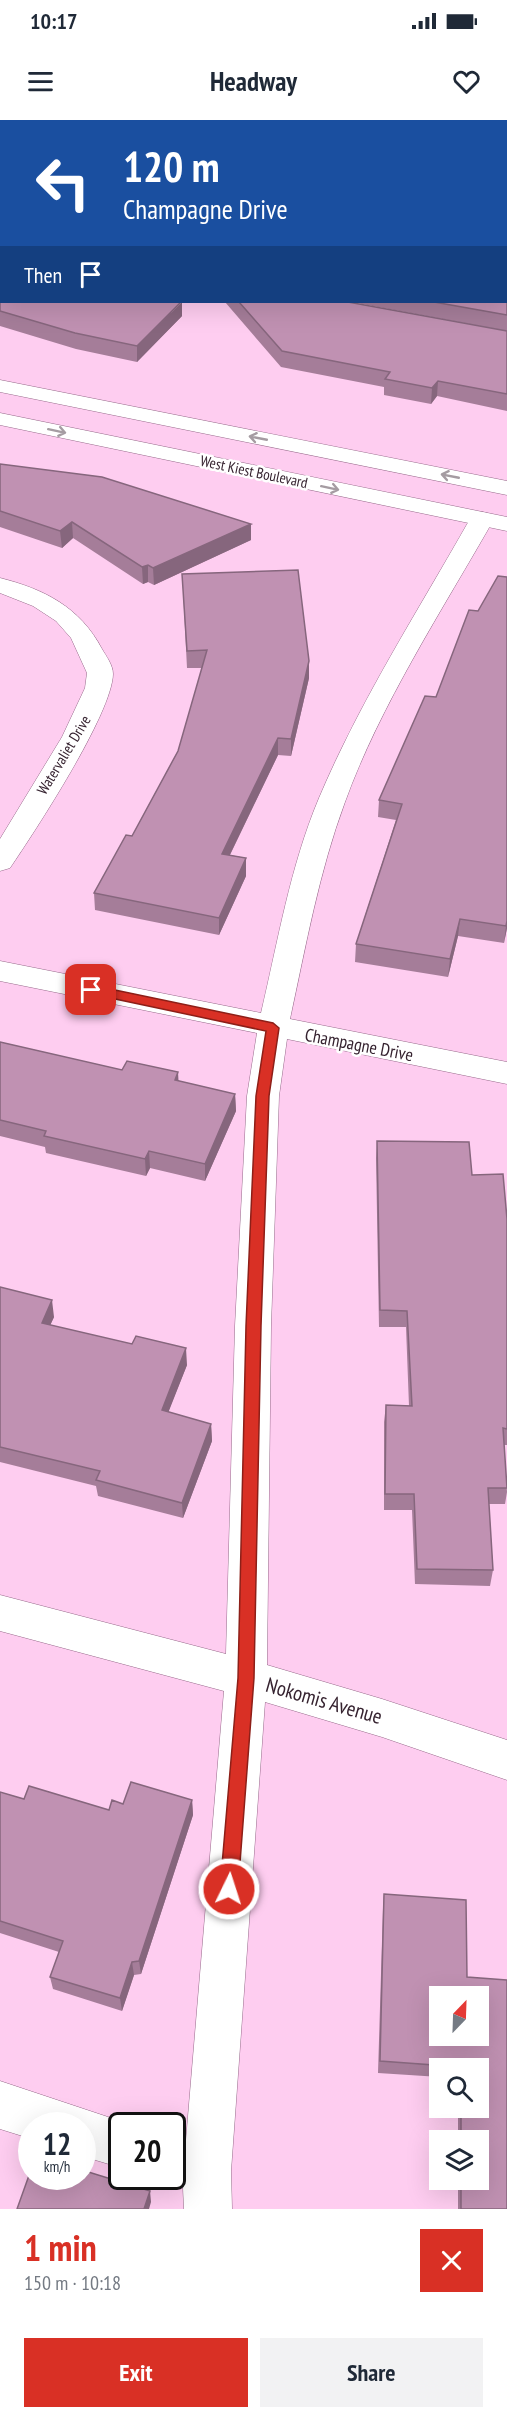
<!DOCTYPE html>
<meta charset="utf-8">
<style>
:root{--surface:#fff;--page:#f2f2f3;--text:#1f2937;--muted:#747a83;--accent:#d93025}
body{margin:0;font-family:"PT Sans Narrow",sans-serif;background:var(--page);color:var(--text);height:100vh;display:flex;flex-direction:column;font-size:22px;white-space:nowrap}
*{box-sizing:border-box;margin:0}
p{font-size:20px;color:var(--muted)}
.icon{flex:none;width:33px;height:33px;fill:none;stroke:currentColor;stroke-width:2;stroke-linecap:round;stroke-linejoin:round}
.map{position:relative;height:2089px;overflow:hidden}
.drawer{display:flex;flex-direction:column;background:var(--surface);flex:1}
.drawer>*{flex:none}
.banner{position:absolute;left:0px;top:0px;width:507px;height:183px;box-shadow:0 6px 24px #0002;background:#1a4fa0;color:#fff;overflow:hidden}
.needle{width:39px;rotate:23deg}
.fabs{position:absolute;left:429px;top:1866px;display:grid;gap:12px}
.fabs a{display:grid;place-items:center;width:60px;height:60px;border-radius:0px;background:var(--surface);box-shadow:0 6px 24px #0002;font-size:30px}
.speed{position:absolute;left:18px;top:1992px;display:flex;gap:12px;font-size:30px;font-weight:700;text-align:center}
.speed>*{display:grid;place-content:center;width:78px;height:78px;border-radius:50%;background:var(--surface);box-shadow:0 6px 24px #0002;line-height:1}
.speed small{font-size:15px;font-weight:400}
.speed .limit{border:3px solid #111;border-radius:9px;background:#fff;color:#111}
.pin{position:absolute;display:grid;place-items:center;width:51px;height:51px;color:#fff;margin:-26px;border-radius:12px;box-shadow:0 3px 9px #0006}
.me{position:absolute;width:66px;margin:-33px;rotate:4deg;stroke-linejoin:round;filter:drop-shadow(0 0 4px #0008)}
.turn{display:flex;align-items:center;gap:21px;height:126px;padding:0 24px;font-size:27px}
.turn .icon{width:78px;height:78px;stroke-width:2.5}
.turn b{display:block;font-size:42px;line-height:51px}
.then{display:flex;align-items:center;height:57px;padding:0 24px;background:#0003;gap:12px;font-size:22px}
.round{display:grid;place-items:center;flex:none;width:63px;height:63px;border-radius:0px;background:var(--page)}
.overview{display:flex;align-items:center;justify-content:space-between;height:102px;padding:0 24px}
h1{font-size:36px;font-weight:800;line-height:45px;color:var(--accent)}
.action{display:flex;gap:12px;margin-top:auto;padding:12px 24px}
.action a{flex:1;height:69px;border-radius:0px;background:var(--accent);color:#fff;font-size:24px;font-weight:800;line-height:69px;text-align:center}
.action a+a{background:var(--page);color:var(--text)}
.status{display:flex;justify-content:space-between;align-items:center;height:42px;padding:0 30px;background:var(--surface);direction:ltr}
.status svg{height:16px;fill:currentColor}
header{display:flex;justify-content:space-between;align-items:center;height:78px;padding:0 24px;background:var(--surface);font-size:27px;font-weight:800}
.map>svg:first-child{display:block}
</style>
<div class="status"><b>10:17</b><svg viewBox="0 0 49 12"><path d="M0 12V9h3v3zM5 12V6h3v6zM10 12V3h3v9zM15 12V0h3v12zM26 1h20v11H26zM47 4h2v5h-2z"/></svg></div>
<header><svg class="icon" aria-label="menu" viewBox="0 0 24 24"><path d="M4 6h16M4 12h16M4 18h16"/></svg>Headway<svg class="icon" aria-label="heart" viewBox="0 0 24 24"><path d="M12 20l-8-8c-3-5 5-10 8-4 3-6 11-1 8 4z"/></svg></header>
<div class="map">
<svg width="507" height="2089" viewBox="0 0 507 2089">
<rect width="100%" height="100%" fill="#fecdf0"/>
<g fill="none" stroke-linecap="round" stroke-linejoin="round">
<!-- minor casing -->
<g stroke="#976b8b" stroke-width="1">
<path id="minor" d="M 145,0 L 163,0 L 145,2 Z
M 364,0 L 382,0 L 364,2 Z
M 0,106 L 2,106 L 2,118 L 0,118 Z
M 482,392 L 490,394 L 494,399 C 443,489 380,585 345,682 C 319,752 306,825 290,899 L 507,942 L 507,964 L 287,919 L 279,976 L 271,1206 L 267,1545 L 382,1579 L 507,1620 L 507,1660 L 382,1617 L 265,1582 L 231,2051 L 232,2089 L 184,2089 L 183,2068 L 155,2056 L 172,2056 L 172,2016 L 186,2020 L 224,1571 L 0,1511 L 0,1475 L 226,1534 L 235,1206 L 247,976 L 257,913 L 0,861 L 0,841 L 261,893 C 278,821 290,747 319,678 C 360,581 418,491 470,399 L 474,394 Z
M 0,458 C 44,469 80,487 102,529 C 106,536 113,545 113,554 C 112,594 35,711 10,748 L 0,751 L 0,719 L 62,617 L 85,568 L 87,553 L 71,518 L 56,501 L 33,486 L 0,473 Z
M 0,1961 L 135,2006 L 122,2006 L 122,2048 L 82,2036 L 82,2006 L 32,2006 L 32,2019 L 0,2009 Z"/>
</g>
<!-- major casing -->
<g stroke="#976b8b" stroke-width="1">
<path id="major" d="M 0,260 L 507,361 L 507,375 L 0,272 Z
M 0,293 L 507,397 L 507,411 L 0,305 Z"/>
</g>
<!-- minor -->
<use href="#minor" fill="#fff" fill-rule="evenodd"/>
<!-- major -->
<use href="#major" fill="#fff" fill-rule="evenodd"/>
</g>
<!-- wall -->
<path fill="#a57d99" d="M 0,0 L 2,2 L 2,69 L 0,69 Z
M 425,0 L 507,0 L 507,211 L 351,182 L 506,182 L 506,2 L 425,2 Z
M 0,141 L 182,196 L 137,242 L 76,229 L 0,206 Z
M 225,182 L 348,182 L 507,211 L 507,291 L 437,276 L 431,284 L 384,275 L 384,267 L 281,247 Z
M 0,344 L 251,420 L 154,465 L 148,462 L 143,464 L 73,418 L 62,428 L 0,407 Z
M 507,457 L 507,808 L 504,823 L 458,816 L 448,857 L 355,842 L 356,824 L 396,700 L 378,697 L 379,680 L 436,577 L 478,491 Z
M 183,470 L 309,558 L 291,636 L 278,635 L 230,735 L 246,738 L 246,756 L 219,815 L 95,790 L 94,773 L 132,716 L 178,631 L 202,548 L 187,548 Z
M 0,922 L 122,950 L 179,961 L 235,974 L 236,991 L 205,1061 L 150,1048 L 146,1056 L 46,1033 L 45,1027 L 0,1016 Z
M 377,1021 L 472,1055 L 507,1099 L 507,1325 L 504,1325 L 507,1372 L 505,1384 L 489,1384 L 493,1450 L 490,1466 L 415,1464 L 412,1390 L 384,1390 L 384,1302 L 386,1285 L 409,1286 L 406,1207 L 379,1207 L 376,1038 Z
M 0,1167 L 54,1197 L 50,1205 L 187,1245 L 168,1292 L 211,1304 L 212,1321 L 183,1398 L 98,1376 L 96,1366 L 0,1342 Z
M 0,1672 L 24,1679 L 109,1690 L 123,1684 L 192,1680 L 193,1695 L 141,1854 L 134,1855 L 122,1891 L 53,1869 L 50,1857 L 59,1832 L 0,1813 Z
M 384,1774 L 467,1857 L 507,2089 L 458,2089 L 458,2060 L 478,2060 L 478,2020 L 458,2020 L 458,1988 L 478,1988 L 478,1948 L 440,1948 L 440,1957 L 378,1953 L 383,1788 Z"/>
<!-- shaded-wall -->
<path fill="#86667d" d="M 77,0 L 91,0 L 89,2 L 76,2 Z
M 325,0 L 334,0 L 333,2 L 324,2 Z
M 182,182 L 182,196 L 137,242 L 137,226 Z
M 438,261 L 437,276 L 431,284 L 432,268 Z
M 72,402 L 73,418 L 62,428 L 60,411 Z
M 251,404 L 251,420 L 154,465 L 153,448 Z
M 148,445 L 148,462 L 143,464 L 142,447 Z
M 309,541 L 309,558 L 291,636 L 291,619 Z
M 278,618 L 278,635 L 222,751 L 222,734 Z
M 246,738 L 246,756 L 219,815 L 219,798 Z
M 460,799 L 458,816 L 448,857 L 450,839 Z
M 507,801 L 507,808 L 504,823 L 506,806 Z
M 178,952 L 179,969 L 175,960 Z
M 235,974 L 236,991 L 205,1061 L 205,1044 Z
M 149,1031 L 150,1048 L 146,1056 L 145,1039 Z
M 52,1180 L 54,1197 L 44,1219 L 42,1203 Z
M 186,1228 L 187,1245 L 163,1306 L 162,1290 Z
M 211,1304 L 212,1321 L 183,1398 L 182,1383 Z
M 192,1680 L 193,1695 L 141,1854 L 139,1841 Z
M 132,1842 L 134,1855 L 122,1891 L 120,1878 Z
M 150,2071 L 151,2082 L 149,2089 L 144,2089 Z"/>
<!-- building -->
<path fill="#c091b2" stroke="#86667d" stroke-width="1.5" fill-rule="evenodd" d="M 0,0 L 77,0 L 76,2 L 2,2 L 2,55 L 0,54 Z
M 210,0 L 325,0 L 324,2 L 208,2 Z
M 427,0 L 507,0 L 507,104 L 506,114 L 506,2 L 428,2 Z
M 506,116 L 507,117 L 507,195 L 434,182 L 506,182 Z
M 0,141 L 2,141 L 2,182 L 181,182 L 137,226 L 75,213 L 0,191 Z
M 239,182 L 348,182 L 507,211 L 507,274 L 438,261 L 432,268 L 385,259 L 390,252 L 282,231 Z
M 0,344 L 102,357 L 251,404 L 153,448 L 148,445 L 142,447 L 72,402 L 60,411 L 0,391 Z
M 298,450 L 309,541 L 291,619 L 278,618 L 222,734 L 246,738 L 219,798 L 94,773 L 126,715 L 132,716 L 178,631 L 207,530 L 187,531 L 182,454 Z
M 498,456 L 507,457 L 507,801 L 506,806 L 460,799 L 450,839 L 356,824 L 402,684 L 379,680 L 425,576 L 436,577 L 469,490 L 478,491 Z
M 0,922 L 122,950 L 127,941 L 178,952 L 175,960 L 235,974 L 205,1044 L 149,1031 L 145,1039 L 44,1016 L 46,1011 L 0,1000 Z
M 377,1021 L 469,1022 L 472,1055 L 503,1054 L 507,1099 L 507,1309 L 503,1308 L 507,1368 L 488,1368 L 493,1450 L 417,1449 L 414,1374 L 385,1374 L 386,1285 L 412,1286 L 407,1191 L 380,1190 Z
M 0,1167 L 52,1180 L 42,1203 L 132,1224 L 136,1216 L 186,1228 L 162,1290 L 211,1304 L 182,1383 L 96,1360 L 100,1351 L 0,1327 Z
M 131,1662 L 192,1680 L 139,1841 L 132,1842 L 120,1878 L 50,1857 L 63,1821 L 0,1801 L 0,1672 L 24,1679 L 29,1666 L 109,1690 L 112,1680 L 123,1684 Z
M 384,1774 L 466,1780 L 467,1857 L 507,1860 L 507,2089 L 461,2089 L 461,2060 L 478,2060 L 478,2020 L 461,2020 L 461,1988 L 478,1988 L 478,1948 L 461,1948 L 461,1947 L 380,1941 ZM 440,1876 L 478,1876 L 478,1916 L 440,1916 Z
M 32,2047 L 32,2056 L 82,2056 L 82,2050 L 150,2071 L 144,2089 L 17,2089 Z"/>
<!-- one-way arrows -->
<defs><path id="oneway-shaft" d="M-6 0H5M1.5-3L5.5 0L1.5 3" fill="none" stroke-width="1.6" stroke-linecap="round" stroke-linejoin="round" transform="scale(1.5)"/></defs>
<g stroke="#a59ca2">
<use href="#oneway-shaft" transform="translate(57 311) rotate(12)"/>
<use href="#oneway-shaft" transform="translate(258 318) rotate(-169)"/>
<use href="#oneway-shaft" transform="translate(450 356) rotate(-169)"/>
<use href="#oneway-shaft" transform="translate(330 368) rotate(12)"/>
</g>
<!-- route -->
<path fill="#d93025" stroke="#8d1f18" stroke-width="1.5" d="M 91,865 L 273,903 L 279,908 L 269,976 L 261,1206 L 254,1558 L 238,1769 L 236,1776 L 229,1778 L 223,1776 L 220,1769 L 238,1558 L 246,1206 L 256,976 L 266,911 L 87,873 L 85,870 Z"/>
<g text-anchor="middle" stroke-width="5" stroke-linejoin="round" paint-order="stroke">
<!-- far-street labels -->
<g font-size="15" fill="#362330" stroke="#fff">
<text transform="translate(254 352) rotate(12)" y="5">West Kiest Boulevard</text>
<text transform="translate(64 635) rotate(-59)" y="5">Watervaliet Drive</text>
</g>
<!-- street labels -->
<g font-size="18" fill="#362330" stroke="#fff">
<text transform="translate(359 925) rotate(11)" y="6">Champagne Drive</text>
</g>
<!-- near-street labels -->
<g font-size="21" fill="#362330" stroke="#fff">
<text transform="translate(324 1581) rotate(16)" y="7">Nokomis Avenue</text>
</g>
</g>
</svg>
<div class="fabs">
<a><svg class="needle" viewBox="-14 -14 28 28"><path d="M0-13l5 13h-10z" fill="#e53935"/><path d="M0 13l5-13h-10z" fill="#747a83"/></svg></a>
<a><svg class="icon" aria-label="search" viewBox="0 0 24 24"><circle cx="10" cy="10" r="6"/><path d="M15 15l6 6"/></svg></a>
<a><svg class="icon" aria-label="layers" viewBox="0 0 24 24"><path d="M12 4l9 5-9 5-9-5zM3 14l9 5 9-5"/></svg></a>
</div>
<div class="speed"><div>12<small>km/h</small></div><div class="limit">20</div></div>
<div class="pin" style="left:91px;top:870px;background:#d93025"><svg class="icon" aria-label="arrive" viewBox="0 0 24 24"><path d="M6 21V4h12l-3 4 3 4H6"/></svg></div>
<svg class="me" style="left:229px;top:1769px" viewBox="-20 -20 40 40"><circle r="17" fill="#d93025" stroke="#fff" stroke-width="3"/><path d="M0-11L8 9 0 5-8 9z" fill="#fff"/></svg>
<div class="banner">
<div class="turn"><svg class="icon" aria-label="left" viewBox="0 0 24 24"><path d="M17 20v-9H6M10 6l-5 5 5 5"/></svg><div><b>120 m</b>Champagne Drive</div></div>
<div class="then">Then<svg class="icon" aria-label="arrive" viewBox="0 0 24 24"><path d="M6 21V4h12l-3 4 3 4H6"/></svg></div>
</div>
</div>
<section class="drawer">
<div class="overview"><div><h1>1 min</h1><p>150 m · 10:18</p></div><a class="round" style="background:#d93025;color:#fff"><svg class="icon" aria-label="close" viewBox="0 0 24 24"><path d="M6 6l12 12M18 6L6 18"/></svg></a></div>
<div class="action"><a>Exit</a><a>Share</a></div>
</section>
